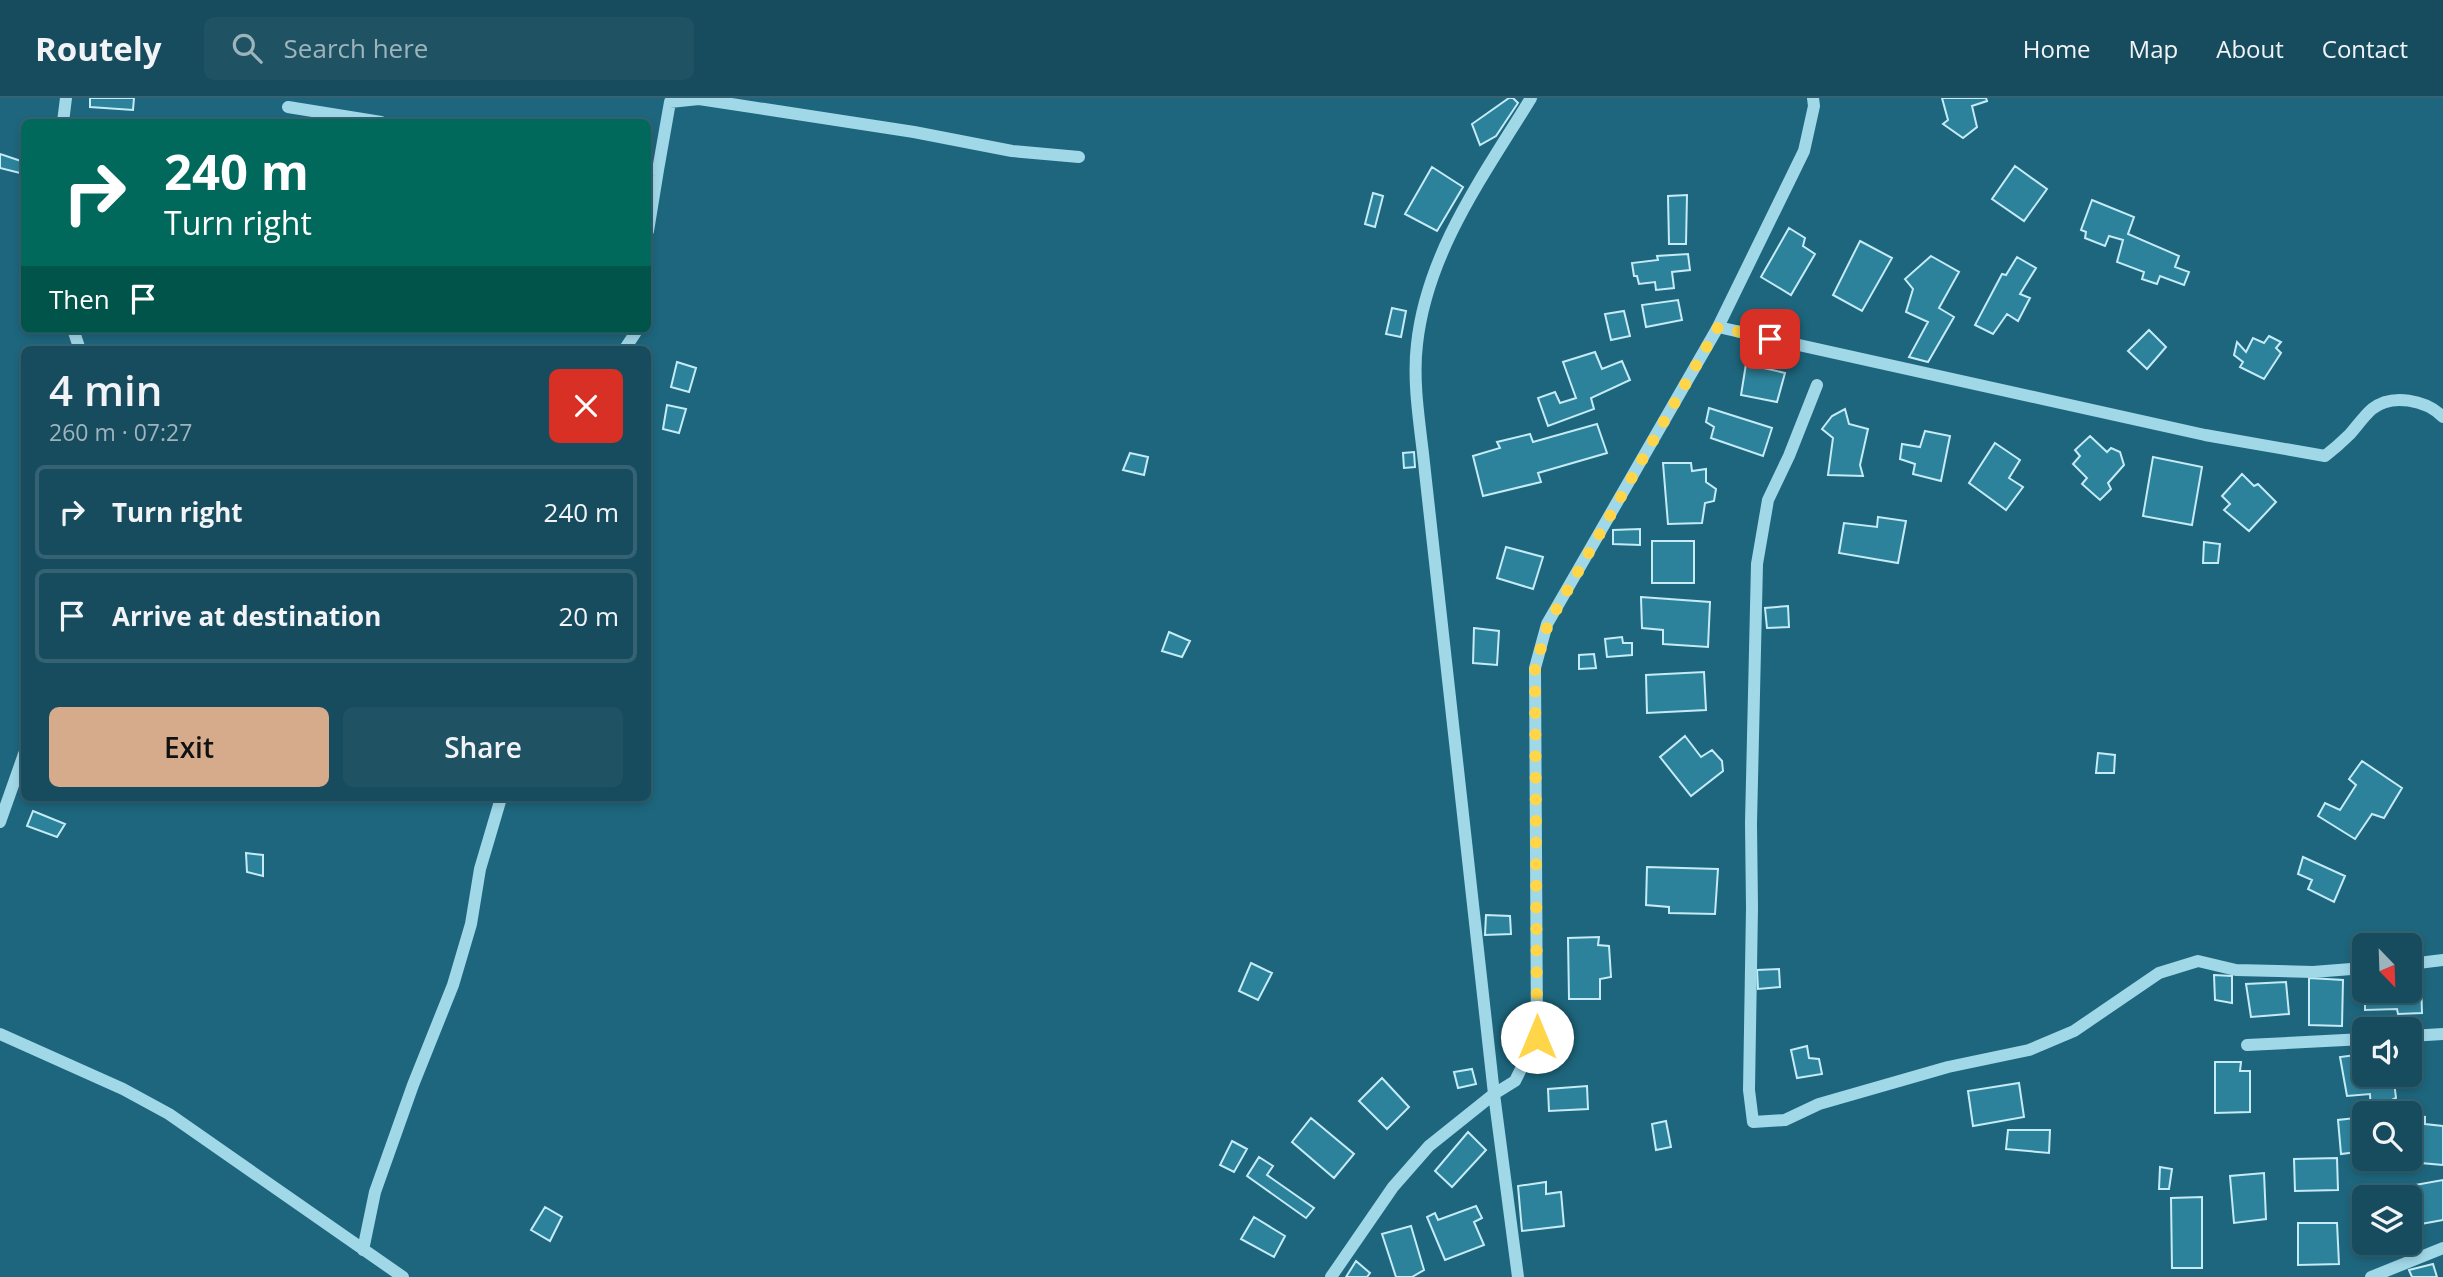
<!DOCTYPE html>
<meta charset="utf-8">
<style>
:root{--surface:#164c5e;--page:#1f5364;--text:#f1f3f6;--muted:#9eb4bc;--line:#356373;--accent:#d6ab8b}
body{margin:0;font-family:"Open Sans",sans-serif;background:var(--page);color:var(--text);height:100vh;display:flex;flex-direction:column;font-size:26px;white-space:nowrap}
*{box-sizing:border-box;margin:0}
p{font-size:23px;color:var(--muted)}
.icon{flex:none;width:38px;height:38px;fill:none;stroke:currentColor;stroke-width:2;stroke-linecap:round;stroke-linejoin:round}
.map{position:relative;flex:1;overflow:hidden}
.drawer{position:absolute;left:21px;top:248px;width:630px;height:455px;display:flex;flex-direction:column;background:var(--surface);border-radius:10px;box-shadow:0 4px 10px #0003,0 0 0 2px var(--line)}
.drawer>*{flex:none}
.hud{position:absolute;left:21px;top:21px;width:630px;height:214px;border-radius:10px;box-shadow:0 4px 10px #0003,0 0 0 2px var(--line);background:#00695c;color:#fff;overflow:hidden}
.needle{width:46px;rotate:157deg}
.tools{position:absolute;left:2352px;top:835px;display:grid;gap:14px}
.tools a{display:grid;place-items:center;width:70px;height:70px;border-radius:10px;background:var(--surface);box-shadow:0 4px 10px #0003,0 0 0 2px var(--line);font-size:35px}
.pin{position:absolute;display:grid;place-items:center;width:60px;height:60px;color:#fff;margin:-30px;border-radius:14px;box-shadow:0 4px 10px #0006}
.me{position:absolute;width:77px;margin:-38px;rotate:0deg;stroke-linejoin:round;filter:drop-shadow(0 0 5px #0008)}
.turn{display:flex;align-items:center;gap:24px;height:147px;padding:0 28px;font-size:32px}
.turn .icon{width:91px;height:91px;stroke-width:2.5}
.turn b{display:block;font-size:49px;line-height:60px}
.then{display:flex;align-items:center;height:66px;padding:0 28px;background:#0003;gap:14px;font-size:26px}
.round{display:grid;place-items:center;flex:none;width:74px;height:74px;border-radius:10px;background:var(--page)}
.overview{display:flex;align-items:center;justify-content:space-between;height:119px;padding:0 28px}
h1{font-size:42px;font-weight:600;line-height:52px}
.action{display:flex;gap:14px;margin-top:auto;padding:14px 28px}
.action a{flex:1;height:80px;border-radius:10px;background:var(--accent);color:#111;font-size:28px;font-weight:600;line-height:80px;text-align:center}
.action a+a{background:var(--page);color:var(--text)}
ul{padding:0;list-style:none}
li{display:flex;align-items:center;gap:21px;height:94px;margin:0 14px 10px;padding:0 14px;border:4px solid var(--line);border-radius:10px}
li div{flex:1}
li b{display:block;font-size:26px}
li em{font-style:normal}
header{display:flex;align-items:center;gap:42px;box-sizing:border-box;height:98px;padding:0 35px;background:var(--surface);border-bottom:2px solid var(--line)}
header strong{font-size:33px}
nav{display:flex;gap:38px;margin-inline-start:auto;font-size:24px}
.search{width:490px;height:63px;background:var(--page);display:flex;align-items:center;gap:18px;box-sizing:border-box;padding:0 24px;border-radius:10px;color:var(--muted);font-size:26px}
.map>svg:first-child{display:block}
</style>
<header>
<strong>Routely</strong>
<div class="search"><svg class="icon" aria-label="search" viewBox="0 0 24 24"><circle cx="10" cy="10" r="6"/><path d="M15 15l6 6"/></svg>Search here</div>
<nav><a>Home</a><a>Map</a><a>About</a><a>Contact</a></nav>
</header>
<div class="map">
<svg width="2443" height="1179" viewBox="0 0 2443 1179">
<rect width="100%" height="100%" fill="#1e667d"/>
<!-- building -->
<path fill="#2d829b" stroke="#c4ebf6" stroke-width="2" d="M 90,0 L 134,0 L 133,12 L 90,9 Z
M 1509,0 L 1513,0 L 1518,5 L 1496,38 L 1480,47 L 1472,26 Z
M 1942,0 L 1986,0 L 1987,3 L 1972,8 L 1977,29 L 1963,40 L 1943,26 L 1948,22 Z
M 0,56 L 24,64 L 24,76 L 0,70 Z
M 2015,68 L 2047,91 L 2024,123 L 1992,101 Z
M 1432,69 L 1463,89 L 1437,133 L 1405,116 Z
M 1373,95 L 1383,98 L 1375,129 L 1365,126 Z
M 1687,97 L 1686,146 L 1669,146 L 1668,98 Z
M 2092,102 L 2134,119 L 2128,136 L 2179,158 L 2175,169 L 2189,174 L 2184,187 L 2160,178 L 2157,186 L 2142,181 L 2144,174 L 2117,164 L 2123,142 L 2109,138 L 2105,148 L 2085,140 L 2086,134 L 2081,132 Z
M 1789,130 L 1805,140 L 1803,148 L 1815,156 L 1791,197 L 1761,179 Z
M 1860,143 L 1892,160 L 1862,213 L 1833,197 Z
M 1688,156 L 1690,172 L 1672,174 L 1674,190 L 1656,192 L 1655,184 L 1639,186 L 1637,178 L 1634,178 L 1632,165 L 1658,162 L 1657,158 Z
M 1931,158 L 1959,174 L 1939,210 L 1954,219 L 1928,264 L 1909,259 L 1928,224 L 1906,214 L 1913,191 L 1905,181 Z
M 2017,159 L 2036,170 L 2020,196 L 2030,200 L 2018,223 L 2007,216 L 1993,236 L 1975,227 L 2002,176 L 2006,177 Z
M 1678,202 L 1682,222 L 1646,229 L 1642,207 Z
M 1392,210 L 1406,213 L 1401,239 L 1386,236 Z
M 1624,213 L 1630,238 L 1611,242 L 1605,216 Z
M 2149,232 L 2166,249 L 2147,271 L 2128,253 Z
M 2269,238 L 2281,244 L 2276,250 L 2281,255 L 2264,281 L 2240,269 L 2243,264 L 2234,257 L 2237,244 L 2246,254 L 2253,240 L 2264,245 Z
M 1595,254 L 1602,271 L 1622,263 L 1630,282 L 1591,300 L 1594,311 L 1548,328 L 1538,300 L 1555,294 L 1560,305 L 1576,300 L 1563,264 Z
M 677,264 L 696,270 L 689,294 L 671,289 Z
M 1746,266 L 1785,275 L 1777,304 L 1741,297 Z
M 667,307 L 686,311 L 679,335 L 663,331 Z
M 1709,310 L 1772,330 L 1763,358 L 1711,340 L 1714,329 L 1706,324 Z
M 1845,311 L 1849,326 L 1868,331 L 1860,367 L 1863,378 L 1828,377 L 1833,340 L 1822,331 L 1832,318 Z
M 1597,326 L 1607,355 L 1538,375 L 1541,384 L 1483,398 L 1473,358 L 1500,350 L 1497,344 L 1530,336 L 1533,344 Z
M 1925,333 L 1950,338 L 1941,383 L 1913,376 L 1915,366 L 1900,361 L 1902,346 L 1920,349 Z
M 2090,338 L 2107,354 L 2111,350 L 2120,354 L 2124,367 L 2108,385 L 2111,391 L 2100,402 L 2082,386 L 2087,380 L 2073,366 L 2080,358 L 2075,352 Z
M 1995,345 L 2020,362 L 2009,380 L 2023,389 L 2006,412 L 1969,385 Z
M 1414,354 L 1415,369 L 1404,370 L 1403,355 Z
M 1130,355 L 1148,359 L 1144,377 L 1123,372 Z
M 2153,359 L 2202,369 L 2192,427 L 2143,418 Z
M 1663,365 L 1691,365 L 1692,373 L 1706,371 L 1706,384 L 1716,391 L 1714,403 L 1705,405 L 1702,425 L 1668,426 Z
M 2242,376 L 2254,388 L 2258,386 L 2276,404 L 2249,433 L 2224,412 L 2230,406 L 2222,398 Z
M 1878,419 L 1906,423 L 1898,465 L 1839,455 L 1844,425 L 1877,429 Z
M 1640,431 L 1640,447 L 1613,446 L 1613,432 Z
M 1652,443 L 1694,443 L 1694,485 L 1652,485 Z
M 2204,444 L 2220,446 L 2218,465 L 2203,465 Z
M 1506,449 L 1543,459 L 1533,491 L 1497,480 Z
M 1641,499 L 1710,504 L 1708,549 L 1663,546 L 1663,532 L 1642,530 Z
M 1788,508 L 1789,529 L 1767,530 L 1765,510 Z
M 1474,530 L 1499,533 L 1497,567 L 1473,565 Z
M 1169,534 L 1190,543 L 1182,559 L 1162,553 Z
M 1622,539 L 1623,545 L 1632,545 L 1632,557 L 1607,559 L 1605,541 Z
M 1594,556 L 1596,570 L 1579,571 L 1579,557 Z
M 1704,574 L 1706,612 L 1647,615 L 1646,577 Z
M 1685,638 L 1701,659 L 1712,652 L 1722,663 L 1723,673 L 1691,698 L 1660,659 Z
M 2098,655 L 2115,657 L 2114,675 L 2096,675 Z
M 2362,663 L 2402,690 L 2384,720 L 2372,716 L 2355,741 L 2318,718 L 2325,705 L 2340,712 L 2356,687 L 2349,681 Z
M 33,713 L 65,726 L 57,739 L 27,728 Z
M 246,755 L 263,757 L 263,778 L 247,774 Z
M 2303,759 L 2345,778 L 2334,804 L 2308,791 L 2312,782 L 2298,776 Z
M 1647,769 L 1718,771 L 1715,816 L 1669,815 L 1669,809 L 1646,807 Z
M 1486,817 L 1510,818 L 1511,836 L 1485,837 Z
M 1599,839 L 1598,847 L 1609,848 L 1611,879 L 1600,881 L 1600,901 L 1569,901 L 1568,840 Z
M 1251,865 L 1272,875 L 1258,902 L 1239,893 Z
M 1779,871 L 1780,889 L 1758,891 L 1757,872 Z
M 2214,877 L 2232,878 L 2232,905 L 2215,902 Z
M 2309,880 L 2343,882 L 2342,928 L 2309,927 Z
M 2410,882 L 2421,882 L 2422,915 L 2398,916 L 2397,911 L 2365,912 L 2365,892 L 2410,892 Z
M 2286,884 L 2289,916 L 2251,919 L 2246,886 Z
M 1807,948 L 1809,960 L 1819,961 L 1822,976 L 1797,980 L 1791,952 Z
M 2364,956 L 2364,976 L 2393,976 L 2396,1000 L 2385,1005 L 2386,1015 L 2371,1015 L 2370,996 L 2347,998 L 2340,959 Z
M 2215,964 L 2241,964 L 2240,973 L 2250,973 L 2250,1014 L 2215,1015 Z
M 1472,971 L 1476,986 L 1458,990 L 1454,974 Z
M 1382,980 L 1409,1009 L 1387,1031 L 1359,1003 Z
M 2019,985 L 2024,1019 L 1973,1028 L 1968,993 Z
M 1587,988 L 1588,1011 L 1549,1013 L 1548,991 Z
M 2410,1017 L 2425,1019 L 2425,1026 L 2443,1028 L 2443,1067 L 2421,1065 L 2423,1035 L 2410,1034 Z
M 2364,1019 L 2364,1053 L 2341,1056 L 2338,1022 Z
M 1311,1020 L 1354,1056 L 1334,1080 L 1292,1044 Z
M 1666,1023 L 1671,1049 L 1656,1052 L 1652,1026 Z
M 2008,1032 L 2050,1032 L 2049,1055 L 2006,1051 Z
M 1468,1034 L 1486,1052 L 1452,1089 L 1435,1073 Z
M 1232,1043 L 1247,1051 L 1234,1074 L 1220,1067 Z
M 1259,1059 L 1273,1068 L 1267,1077 L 1314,1110 L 1306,1120 L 1247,1078 Z
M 2337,1060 L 2338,1092 L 2295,1093 L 2294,1061 Z
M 2160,1069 L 2172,1071 L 2169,1091 L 2159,1091 Z
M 2264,1075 L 2266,1121 L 2234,1125 L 2230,1078 Z
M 2443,1082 L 2443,1122 L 2410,1128 L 2410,1099 L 2376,1099 L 2376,1094 Z
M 1546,1084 L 1546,1096 L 1561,1094 L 1564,1128 L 1522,1133 L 1518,1088 Z
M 2202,1099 L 2202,1170 L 2172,1170 L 2171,1100 Z
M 1476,1108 L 1482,1120 L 1474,1124 L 1484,1147 L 1445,1162 L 1427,1119 L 1435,1115 L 1438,1122 Z
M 545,1109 L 562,1119 L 550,1143 L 531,1132 Z
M 1254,1119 L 1285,1138 L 1274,1159 L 1241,1141 Z
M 2298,1125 L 2337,1125 L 2339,1166 L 2298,1167 Z
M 1411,1128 L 1424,1172 L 1412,1179 L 1396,1179 L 1382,1136 Z
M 1356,1163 L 1370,1175 L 1367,1179 L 1346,1179 Z
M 2433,1166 L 2437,1179 L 2412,1179 L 2409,1172 Z"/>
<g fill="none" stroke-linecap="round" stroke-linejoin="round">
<!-- minor -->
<path stroke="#a1d8e8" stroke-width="12" d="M 288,9 L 381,24
M 63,24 L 66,0
M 648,71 L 658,72 L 648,133
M 658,72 L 670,4 L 699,1 L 914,34 L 1012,53 L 1079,59
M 1718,229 L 2205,337 L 2325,358 C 2334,351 2342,344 2350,336 C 2357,328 2364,318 2372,311 C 2392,295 2426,302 2443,319
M 73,231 L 80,252
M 624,252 L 638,231
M 1817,287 L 1789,358 L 1768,402 L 1757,466 L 1751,725 L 1752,810 L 1749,992 L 1753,1024 L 1785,1022 L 1819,1006 L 1948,969 L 2029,952 L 2074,933 L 2159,875 L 2198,863 L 2236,872 L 2313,874 L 2364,870
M 0,724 L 24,656
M 2410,866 L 2443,862
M 0,936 L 123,991 L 169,1016 L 403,1179
M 2410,938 L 2443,936
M 2247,947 L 2364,941
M 363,1152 L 375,1094 L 413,987 L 453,887 L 471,826 L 480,771 L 501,700
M 1331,1179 L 1393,1089 L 1429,1048 L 1494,996 L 1515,983 L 1537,939 L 1535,570 L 1547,526 L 1718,229 L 1804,53 L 1814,8 L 1813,0
M 1518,1179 L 1494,996 L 1425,374 C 1421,332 1412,287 1417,246 C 1427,154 1484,77 1531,0
M 2371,1179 L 2443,1150"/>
</g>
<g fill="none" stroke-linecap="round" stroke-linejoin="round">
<!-- route -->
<path stroke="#ffd54a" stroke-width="12" stroke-dasharray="0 21.6" d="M 1537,939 L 1535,570 L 1548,526 L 1718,229 L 1770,241"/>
</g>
</svg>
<div class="tools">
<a><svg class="needle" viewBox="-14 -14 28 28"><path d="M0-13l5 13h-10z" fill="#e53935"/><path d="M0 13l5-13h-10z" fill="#9eb4bc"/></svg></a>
<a><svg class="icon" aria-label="sound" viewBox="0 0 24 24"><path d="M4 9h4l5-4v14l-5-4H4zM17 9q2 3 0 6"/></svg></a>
<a><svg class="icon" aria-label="search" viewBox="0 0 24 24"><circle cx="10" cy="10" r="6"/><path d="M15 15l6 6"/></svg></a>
<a><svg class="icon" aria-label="layers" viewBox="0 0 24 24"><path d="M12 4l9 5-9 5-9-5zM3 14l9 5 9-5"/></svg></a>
</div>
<div class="pin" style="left:1770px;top:241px;background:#d93025"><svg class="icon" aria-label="arrive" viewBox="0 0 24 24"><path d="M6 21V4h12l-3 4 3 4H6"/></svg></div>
<svg class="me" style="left:1537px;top:939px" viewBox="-20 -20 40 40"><circle r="19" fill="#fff"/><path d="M0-13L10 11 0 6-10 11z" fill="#ffd54a"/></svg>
<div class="hud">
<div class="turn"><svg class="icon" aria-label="right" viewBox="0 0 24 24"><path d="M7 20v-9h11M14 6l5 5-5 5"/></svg><div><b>240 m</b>Turn right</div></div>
<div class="then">Then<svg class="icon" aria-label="arrive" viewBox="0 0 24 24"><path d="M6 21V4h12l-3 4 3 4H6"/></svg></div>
</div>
<section class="drawer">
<div class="overview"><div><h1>4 min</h1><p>260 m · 07:27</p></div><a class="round" style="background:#d93025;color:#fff"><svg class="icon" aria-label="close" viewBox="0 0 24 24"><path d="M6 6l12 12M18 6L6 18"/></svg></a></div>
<ul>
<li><svg class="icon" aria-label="right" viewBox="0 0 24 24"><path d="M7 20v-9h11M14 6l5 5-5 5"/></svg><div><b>Turn right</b></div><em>240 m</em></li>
<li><svg class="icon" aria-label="arrive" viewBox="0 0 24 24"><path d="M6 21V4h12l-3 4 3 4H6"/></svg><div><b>Arrive at destination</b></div><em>20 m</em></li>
</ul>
<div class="action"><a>Exit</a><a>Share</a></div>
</section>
</div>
